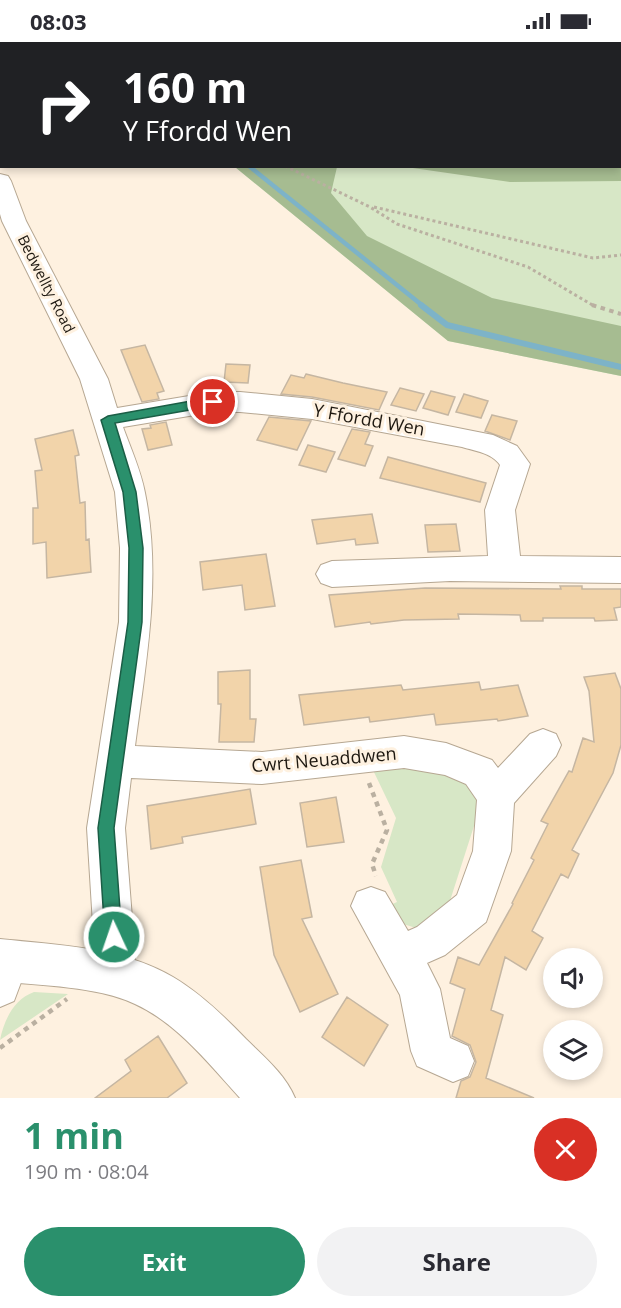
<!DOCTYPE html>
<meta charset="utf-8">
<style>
:root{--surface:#fff;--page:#f2f2f3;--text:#2b2b33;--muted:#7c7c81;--accent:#2a906c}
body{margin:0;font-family:"Open Sans",sans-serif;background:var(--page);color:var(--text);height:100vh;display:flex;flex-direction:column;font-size:22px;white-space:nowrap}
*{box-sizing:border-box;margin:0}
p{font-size:20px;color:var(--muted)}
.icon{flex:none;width:33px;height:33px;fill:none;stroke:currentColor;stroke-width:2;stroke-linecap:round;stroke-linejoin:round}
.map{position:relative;height:1056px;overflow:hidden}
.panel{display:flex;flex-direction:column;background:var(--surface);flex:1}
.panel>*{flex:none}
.banner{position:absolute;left:0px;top:0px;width:621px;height:126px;box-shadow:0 3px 9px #0003;background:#202124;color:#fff;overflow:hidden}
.controls{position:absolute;left:543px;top:906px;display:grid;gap:12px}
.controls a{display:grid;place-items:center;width:60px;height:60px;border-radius:50%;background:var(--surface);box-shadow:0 3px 9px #0003;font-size:30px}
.pin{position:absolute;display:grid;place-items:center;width:51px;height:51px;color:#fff;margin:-26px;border:3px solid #fff;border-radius:50%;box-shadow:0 2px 6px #0007}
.me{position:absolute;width:66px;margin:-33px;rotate:357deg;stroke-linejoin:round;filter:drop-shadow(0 0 4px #0008)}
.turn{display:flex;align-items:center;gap:21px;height:126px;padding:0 24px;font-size:27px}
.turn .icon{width:78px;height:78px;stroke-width:2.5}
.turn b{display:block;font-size:42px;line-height:51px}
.round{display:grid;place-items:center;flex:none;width:63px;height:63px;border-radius:32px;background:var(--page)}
.summary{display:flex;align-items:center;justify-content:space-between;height:102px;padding:0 24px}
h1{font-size:36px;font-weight:700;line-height:45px;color:var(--accent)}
.button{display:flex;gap:12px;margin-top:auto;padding:12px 24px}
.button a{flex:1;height:69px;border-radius:36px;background:var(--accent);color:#fff;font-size:24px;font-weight:700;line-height:69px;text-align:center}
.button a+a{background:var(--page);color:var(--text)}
.status{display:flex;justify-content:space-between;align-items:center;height:42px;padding:0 30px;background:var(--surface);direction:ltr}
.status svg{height:16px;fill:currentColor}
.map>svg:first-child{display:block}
</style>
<div class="status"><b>08:03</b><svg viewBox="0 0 49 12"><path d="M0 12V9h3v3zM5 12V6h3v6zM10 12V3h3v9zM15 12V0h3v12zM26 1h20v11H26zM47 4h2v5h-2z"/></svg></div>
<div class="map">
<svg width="621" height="1056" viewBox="0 0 621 1056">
<rect width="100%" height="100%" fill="#fef1e0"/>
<!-- green -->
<path fill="#d7e7c6" d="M 0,0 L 621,0 L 621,334 L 448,299 L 235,125 L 620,124 L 620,2 L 2,2 L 1,35 Z
M 372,726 C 411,726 458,723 482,759 L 448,865 L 416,886 L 400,881 L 388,864 L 397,860 L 381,825 L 396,776 Z
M 34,950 L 68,952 L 0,998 C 4,978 14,957 34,950 Z"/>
<!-- forest -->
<path fill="#a6bc91" d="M 83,0 L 418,0 L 442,1 L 80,1 Z
M 620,7 L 621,139 L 510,140 L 406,125 L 380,125 L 620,124 Z
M 235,125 L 337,125 L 331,151 L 367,194 L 492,256 L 621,284 L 621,334 L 448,299 Z"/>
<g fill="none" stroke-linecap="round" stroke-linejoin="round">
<!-- stream-far1 -->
<path stroke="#7db3c8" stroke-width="4.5" d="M 249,124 L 423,264"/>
<!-- stream -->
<path stroke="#7db3c8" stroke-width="6" d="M 421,263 L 447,283 L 621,325"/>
</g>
<!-- building -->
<path fill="#f2d4aa" stroke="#c5b6a2" stroke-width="1.5" d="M 145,303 L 164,349 L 157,351 L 159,357 L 142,360 L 121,308 Z
M 226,322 L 250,323 L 248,341 L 224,340 Z
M 306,332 L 343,341 L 387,350 L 379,368 L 312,355 L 281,352 L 291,333 L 304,336 Z
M 400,346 L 424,352 L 416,369 L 391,363 Z
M 431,349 L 455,355 L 448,373 L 423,366 Z
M 464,352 L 488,359 L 481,376 L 456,370 Z
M 492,373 L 517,379 L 510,398 L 485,389 Z
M 269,375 L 311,379 L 297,408 L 257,398 Z
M 166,380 L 172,403 L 148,408 L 142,387 L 151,386 L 150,383 Z
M 352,387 L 370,390 L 365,402 L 373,404 L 365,424 L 338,417 Z
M 73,388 L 79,413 L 75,414 L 80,461 L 85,460 L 86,498 L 89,497 L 91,530 L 47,536 L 46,500 L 33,502 L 33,466 L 38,466 L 35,429 L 42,428 L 35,397 Z
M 308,403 L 335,410 L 326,430 L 299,423 Z
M 388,415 L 486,441 L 480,460 L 380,436 Z
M 372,472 L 378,501 L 356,503 L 355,497 L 317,502 L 312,478 Z
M 456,482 L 460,509 L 428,510 L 425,483 Z
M 266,512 L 275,564 L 245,568 L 242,543 L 203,548 L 200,520 Z
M 560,544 L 582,544 L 582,547 L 621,547 L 621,565 L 614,566 L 617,578 L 595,579 L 594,576 L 543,576 L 543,579 L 521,579 L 520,573 L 458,572 L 459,577 L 404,578 L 371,582 L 370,580 L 335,585 L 329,553 L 425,546 L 561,547 Z
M 250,628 L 250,677 L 256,677 L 254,700 L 219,700 L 221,662 L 218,662 L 218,630 Z
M 615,631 L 621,647 L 621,703 L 613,731 L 572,808 L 579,812 L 568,836 L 561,832 L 532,889 L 543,896 L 526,928 L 505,915 L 491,968 L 503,973 L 486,1036 L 534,1056 L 456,1056 L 461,1039 L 470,1035 L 476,1020 L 470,1003 L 452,994 L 465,947 L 450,941 L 458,915 L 479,923 L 513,862 L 512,861 L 534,818 L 531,816 L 548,782 L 541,779 L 569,729 L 572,730 L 583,696 L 594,700 L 589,649 L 584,635 Z
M 479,640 L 481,648 L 518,643 L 528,674 L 498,679 L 497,677 L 436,683 L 434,672 L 370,680 L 369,675 L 304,683 L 299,653 L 401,643 L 403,648 Z
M 250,747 L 256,782 L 182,795 L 183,801 L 151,807 L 147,764 Z
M 336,755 L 344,800 L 307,805 L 300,761 Z
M 301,818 L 312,875 L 302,877 L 338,952 L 300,970 L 274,913 L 260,825 Z
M 347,955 L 388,983 L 364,1024 L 322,995 Z
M 158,994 L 187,1041 L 167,1056 L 95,1056 L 131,1029 L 125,1018 Z"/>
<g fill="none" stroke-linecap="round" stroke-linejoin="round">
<!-- minor casing -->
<g stroke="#b6a792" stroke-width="2">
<path id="minor" d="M 0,132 L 8,134 L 11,139 L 26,179 L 108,337 L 117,366 L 213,350 L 240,350 L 312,357 L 493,393 L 517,404 L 530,422 L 515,468 L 520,514 L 621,515 L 621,541 L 450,539 L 332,545 L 321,541 L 316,532 L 321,523 L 332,519 L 488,514 L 485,468 L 500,423 C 492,411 475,409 462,405 L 312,377 L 240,370 L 213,370 L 123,385 C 131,407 141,429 145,451 C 162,535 146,620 135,704 L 262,710 L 404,694 L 446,701 L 492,718 L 498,726 L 530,692 L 543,687 L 556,692 L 561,703 L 556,714 L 514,761 L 511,809 L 486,880 L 445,913 L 427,921 L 440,947 L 450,996 L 468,1004 L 474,1019 L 468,1034 L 453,1040 L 417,1024 L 411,1009 L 400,953 L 351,864 L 357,850 L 371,845 L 385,850 L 408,889 L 417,885 L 457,853 L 473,809 L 477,758 L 466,742 L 445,733 L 404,726 L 262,742 L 131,736 L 125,786 L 135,915 L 132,933 L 126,947 L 112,953 L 98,947 L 92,933 L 95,915 L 87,786 L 119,580 L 120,506 L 115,450 L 80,337 L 2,179 L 0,172 Z
M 9,899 L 23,905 L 29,919 L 14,959 L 0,965 L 0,903 Z"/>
</g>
<!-- major casing -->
<g stroke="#b6a792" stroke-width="2">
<path id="major" d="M 0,897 C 58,903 122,905 173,935 C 200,951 224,974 246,997 C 264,1015 285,1032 295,1056 L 240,1056 C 210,1023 177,981 135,962 C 97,944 42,944 0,939 Z"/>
</g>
<!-- path-far2 -->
<path stroke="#bab0a1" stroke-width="3" stroke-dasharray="3 3" stroke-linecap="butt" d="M 285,124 L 370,165 L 397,182 L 528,225 L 594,264
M 374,165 L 593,216 L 621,213"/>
<!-- path-far1 -->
<path stroke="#bab0a1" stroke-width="4" stroke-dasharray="4.5 4.5" stroke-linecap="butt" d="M 592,263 L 621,272"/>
<!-- path -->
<path stroke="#bab0a1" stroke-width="4.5" stroke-dasharray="5 5" stroke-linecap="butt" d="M 369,741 L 387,788 L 372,822 L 376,834
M 0,1006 L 67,957"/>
<!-- minor -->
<use href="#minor" fill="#fff" fill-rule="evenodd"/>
<!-- major -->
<use href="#major" fill="#fff" fill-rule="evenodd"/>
</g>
<!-- route -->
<path fill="#2a906c" stroke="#1b5e46" stroke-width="1.5" d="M 213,355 L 218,357 L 218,363 L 115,381 L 136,450 L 143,506 L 142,580 L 114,786 L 122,895 L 120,901 L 114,903 L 108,901 L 105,895 L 98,786 L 128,580 L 129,506 L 123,450 L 101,378 L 108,374 Z"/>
<g text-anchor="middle" stroke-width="6" stroke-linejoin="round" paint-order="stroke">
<!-- far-street labels -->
<g font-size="15" fill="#1e1810" stroke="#fef1e0">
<text transform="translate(46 242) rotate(63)" y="5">Bedwellty Road</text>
</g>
<!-- street labels -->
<g font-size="18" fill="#1e1810" stroke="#fef1e0">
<text transform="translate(369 378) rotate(10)" y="6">Y Ffordd Wen</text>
<text transform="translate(324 718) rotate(-5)" y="6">Cwrt Neuaddwen</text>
</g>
</g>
</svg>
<div class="controls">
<a><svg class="icon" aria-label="sound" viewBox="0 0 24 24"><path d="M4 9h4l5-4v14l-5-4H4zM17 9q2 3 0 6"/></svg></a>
<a><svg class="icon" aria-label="layers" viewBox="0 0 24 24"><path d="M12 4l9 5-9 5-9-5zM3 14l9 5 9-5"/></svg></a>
</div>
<div class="pin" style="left:213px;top:360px;background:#d93025"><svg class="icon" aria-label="arrive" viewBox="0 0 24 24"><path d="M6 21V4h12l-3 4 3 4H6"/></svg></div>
<svg class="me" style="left:114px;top:895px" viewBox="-20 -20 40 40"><circle r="17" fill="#2a906c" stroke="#fff" stroke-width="3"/><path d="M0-11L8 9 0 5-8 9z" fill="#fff"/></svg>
<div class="banner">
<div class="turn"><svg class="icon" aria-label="right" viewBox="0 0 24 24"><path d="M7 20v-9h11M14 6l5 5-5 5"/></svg><div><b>160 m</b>Y Ffordd Wen</div></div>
</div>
</div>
<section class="panel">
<div class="summary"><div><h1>1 min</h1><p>190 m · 08:04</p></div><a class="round" style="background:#d93025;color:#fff"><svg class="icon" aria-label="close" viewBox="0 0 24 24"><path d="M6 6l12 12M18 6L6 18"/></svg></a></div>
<div class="button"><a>Exit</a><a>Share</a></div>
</section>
